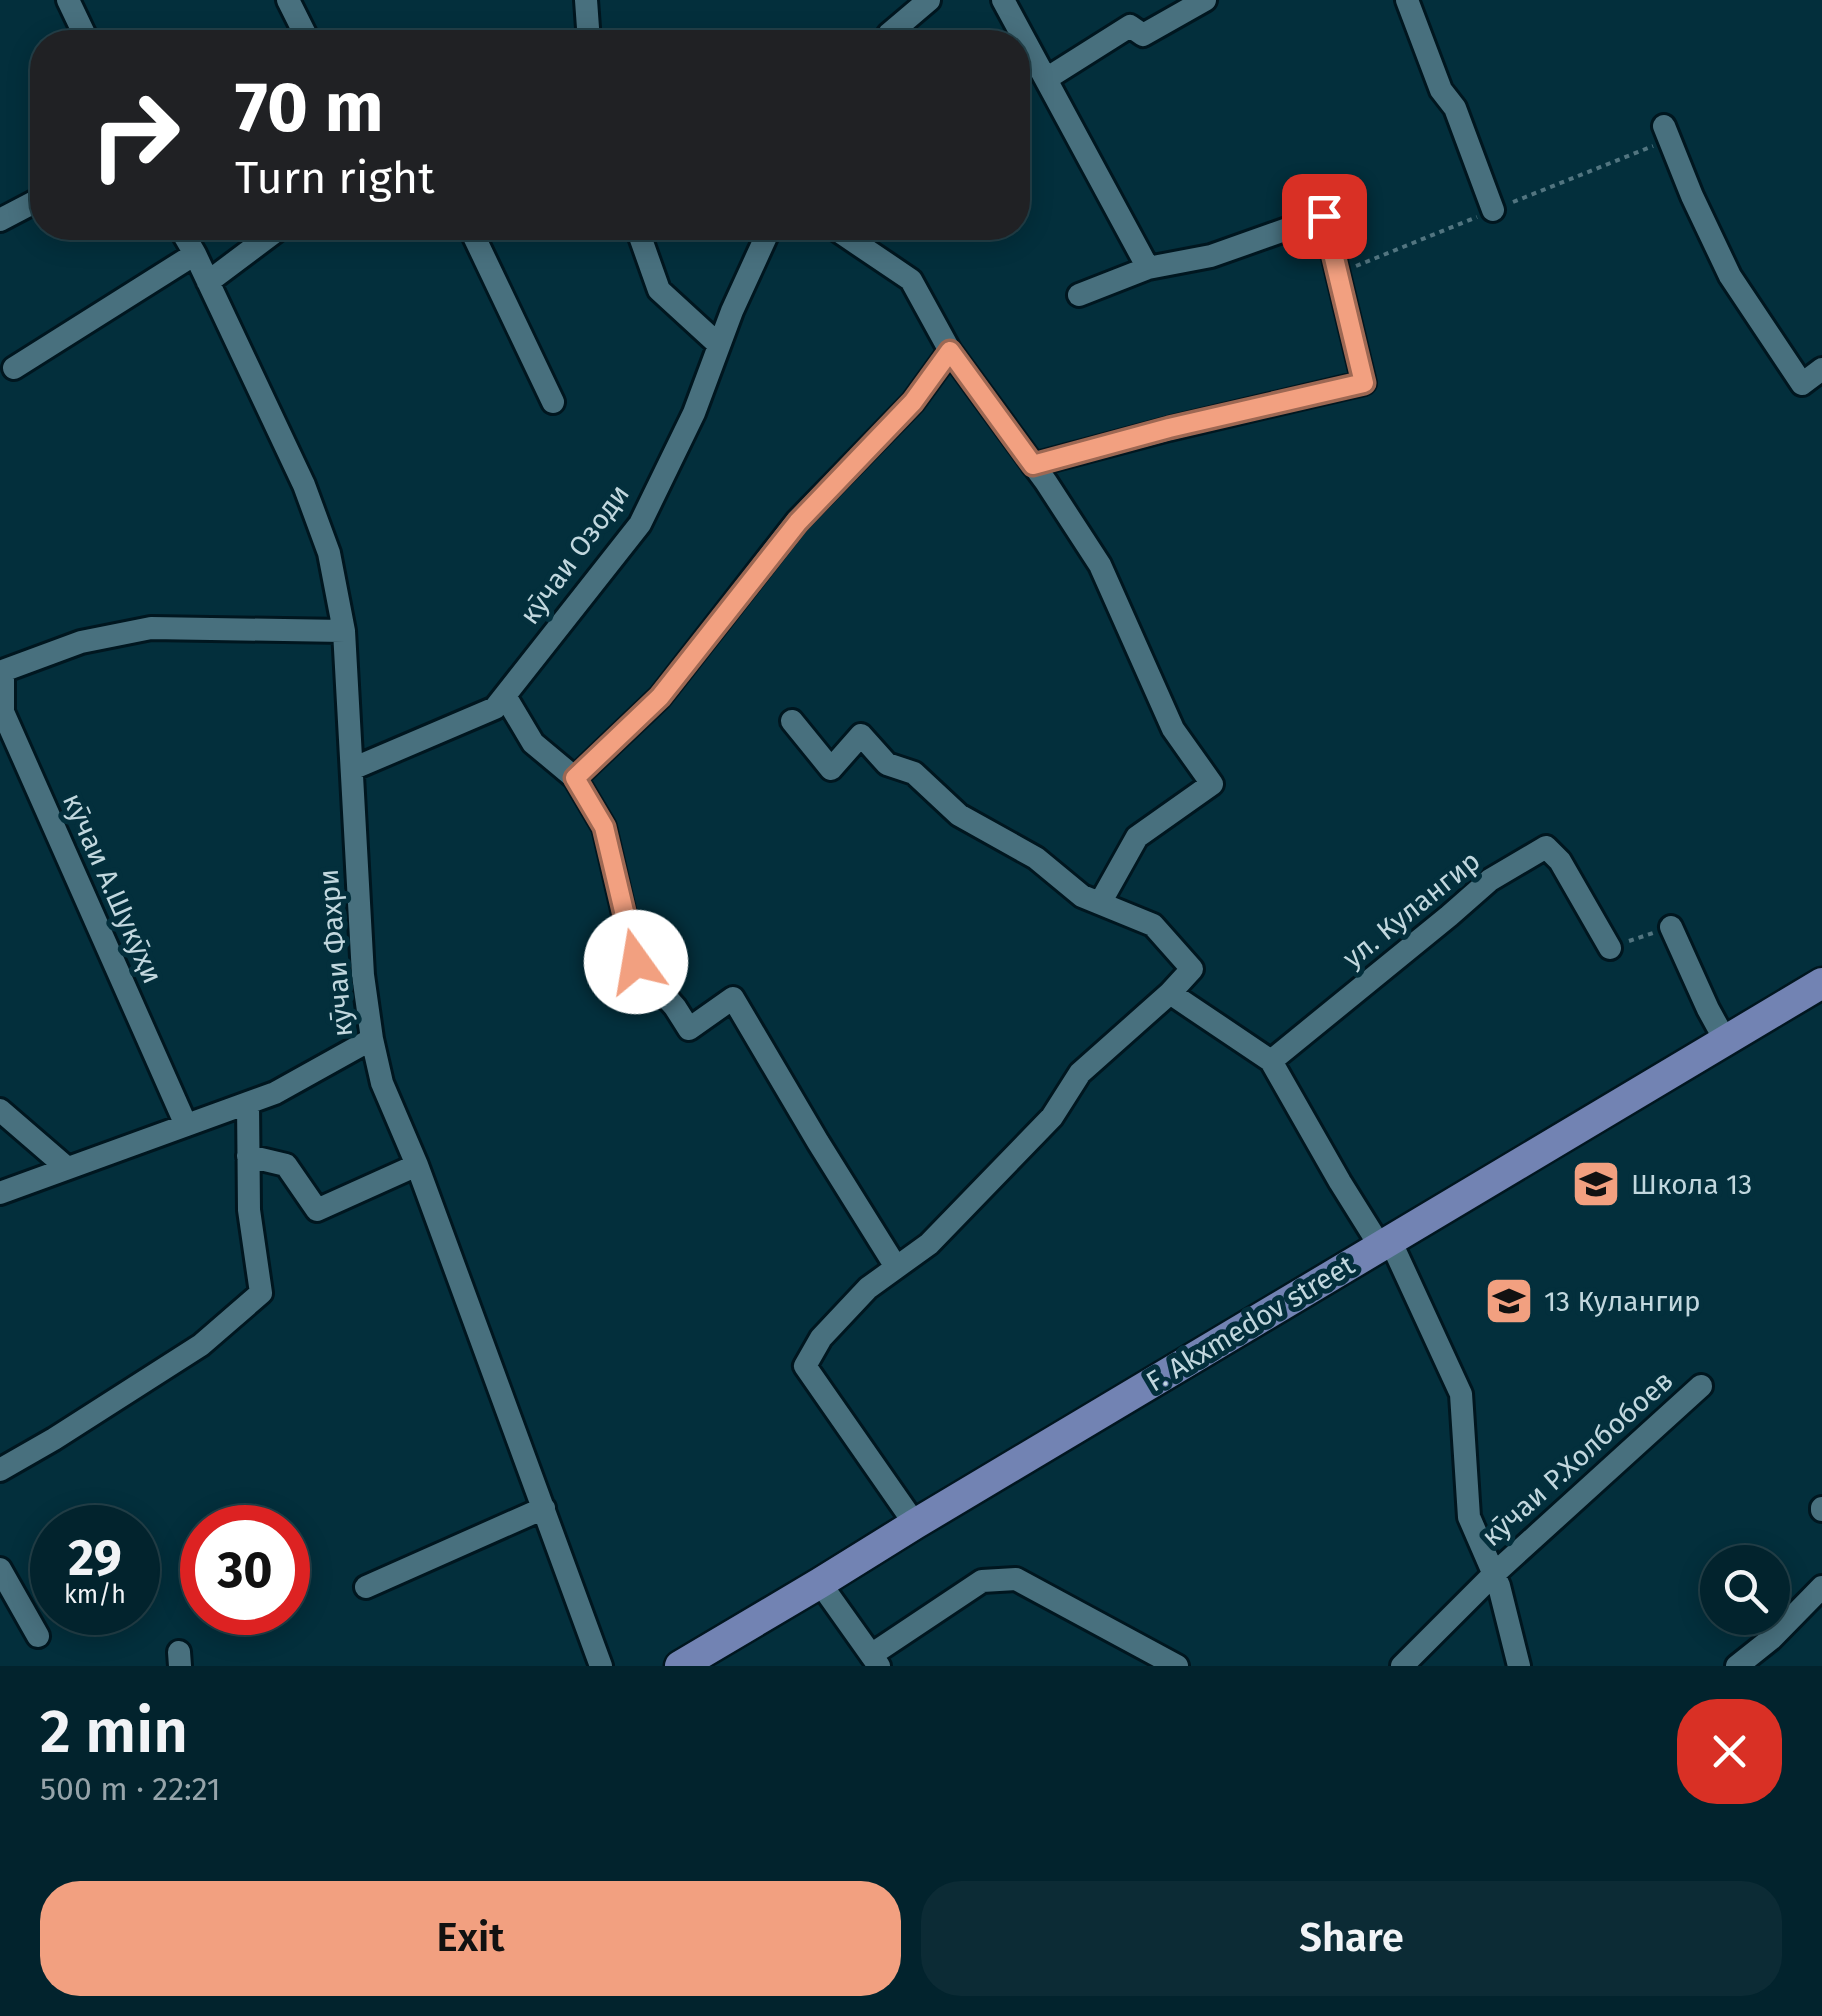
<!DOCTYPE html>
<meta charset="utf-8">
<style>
:root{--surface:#02232d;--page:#0c2b35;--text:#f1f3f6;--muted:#96a4aa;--line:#234049;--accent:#f2a080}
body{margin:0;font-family:"Fira Sans",sans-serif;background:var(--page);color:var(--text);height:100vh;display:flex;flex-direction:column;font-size:38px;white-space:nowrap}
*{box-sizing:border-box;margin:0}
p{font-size:32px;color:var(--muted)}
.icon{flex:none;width:55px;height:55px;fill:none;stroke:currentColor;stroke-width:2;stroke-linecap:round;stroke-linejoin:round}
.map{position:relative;height:1666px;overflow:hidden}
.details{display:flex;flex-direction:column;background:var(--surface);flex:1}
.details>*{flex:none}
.banner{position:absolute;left:30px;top:30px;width:1000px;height:210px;border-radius:40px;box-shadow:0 5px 25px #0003,0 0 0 2px var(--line);background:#202124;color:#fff;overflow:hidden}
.fabs{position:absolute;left:1700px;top:1545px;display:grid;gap:20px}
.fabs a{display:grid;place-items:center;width:90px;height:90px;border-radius:50%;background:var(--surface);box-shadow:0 5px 25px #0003,0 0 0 2px var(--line);font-size:50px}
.speed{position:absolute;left:30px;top:1505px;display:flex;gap:20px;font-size:50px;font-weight:700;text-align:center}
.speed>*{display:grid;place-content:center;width:130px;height:130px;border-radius:50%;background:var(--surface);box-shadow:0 5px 25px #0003,0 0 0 2px var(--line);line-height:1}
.speed small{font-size:25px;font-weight:400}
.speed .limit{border:15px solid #d22;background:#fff;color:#111}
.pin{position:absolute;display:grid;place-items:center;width:85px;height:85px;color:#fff;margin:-42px;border-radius:20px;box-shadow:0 5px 15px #0006}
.me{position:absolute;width:110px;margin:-55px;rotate:347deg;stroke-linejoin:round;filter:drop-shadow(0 0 8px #0008)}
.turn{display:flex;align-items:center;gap:35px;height:210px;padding:0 40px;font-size:45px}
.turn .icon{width:130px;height:130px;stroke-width:2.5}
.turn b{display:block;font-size:70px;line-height:85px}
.round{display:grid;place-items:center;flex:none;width:105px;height:105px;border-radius:40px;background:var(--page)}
.head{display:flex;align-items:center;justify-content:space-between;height:170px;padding:0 40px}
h1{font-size:60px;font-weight:600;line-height:75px}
.action{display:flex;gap:20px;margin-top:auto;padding:20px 40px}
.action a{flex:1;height:115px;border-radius:40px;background:var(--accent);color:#111;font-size:40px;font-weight:600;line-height:115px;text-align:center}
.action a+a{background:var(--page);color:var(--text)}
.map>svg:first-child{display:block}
</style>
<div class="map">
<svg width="1822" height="1666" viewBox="0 0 1822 1666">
<rect width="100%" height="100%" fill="#032f3c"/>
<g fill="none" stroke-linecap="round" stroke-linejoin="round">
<!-- minor casing -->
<g stroke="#00161f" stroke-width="28">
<path id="minor" d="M 68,0 L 88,42
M 288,0 L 309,42
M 586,0 L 589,42
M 1003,0 L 1148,268
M 1407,0 L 1441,90 L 1455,108 L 1493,210
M 883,42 L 889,34 L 929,0
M 1046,79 L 1130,26 L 1143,35 L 1205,0
M 1664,126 L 1692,196 L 1730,276 L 1802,384 L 1822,369
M 0,220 L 42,198
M 180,228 L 195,254 L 304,485 L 329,553 L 344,631 L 363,975 L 372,1039 L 382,1083 L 417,1165 L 601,1666
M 470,228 L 553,402
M 637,228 L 659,290 L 719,345
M 834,228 L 911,280 L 950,351 L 1046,482 L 1100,565 L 1173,729 L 1212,784 L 1137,837 L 1100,903
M 208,282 L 280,228
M 14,368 L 195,254
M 1033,465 L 1169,429 L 1364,383 L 1324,216 L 1211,256 L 1148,268 L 1079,295
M 3,671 L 3,712 L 186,1125
M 0,672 L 81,642 L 151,628 L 344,631
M 505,696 L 533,743 L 575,778 L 604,827 L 635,962 L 675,1007 L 689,1029 L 733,998 L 818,1142 L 896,1267
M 792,721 L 831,769 L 861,735 L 887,764 L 914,773 L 959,815 L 1036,858 L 1082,896 L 1153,925 L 1192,969 L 1170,993
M 352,769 L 495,708 L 640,524 L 694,413 L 732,311 L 770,228
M 575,778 L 660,697 L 797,521 L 913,402 L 950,351
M 1671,927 L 1708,1009 L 1725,1040
M 1271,1061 L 1449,916 L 1490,880 L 1546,847 L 1560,861 L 1610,948
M 0,1110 L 66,1167
M 248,1156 L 286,1165 L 317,1210 L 417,1165
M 0,1193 L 275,1093 L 372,1039
M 1390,1240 L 1461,1394 L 1469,1517 L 1499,1586 L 1519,1666
M 0,1470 L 54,1439 L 201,1345 L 261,1293 L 249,1210 L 248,1103
M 1822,1508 L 1822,1510
M 915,1524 L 805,1366 L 821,1338 L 868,1288 L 929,1244 L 1052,1117 L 1080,1073 L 1170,993 L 1271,1061 L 1340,1182 L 1380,1246
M 0,1569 L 38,1636
M 820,1583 L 879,1666
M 366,1587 L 544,1508
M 179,1652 L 180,1666
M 871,1655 L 982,1581 L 1016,1579 L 1177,1666
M 1402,1666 L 1494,1574 L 1701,1386
M 1737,1666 L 1771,1639 L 1822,1587"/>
</g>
<!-- major casing -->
<g stroke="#00161f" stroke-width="35">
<path id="major" d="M 680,1666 L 820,1583 L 915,1524 L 1822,983"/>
</g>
<!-- path -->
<path stroke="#527580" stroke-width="4" stroke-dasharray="5 5" stroke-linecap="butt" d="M 1513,202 L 1653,146
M 1356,266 L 1477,217
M 1629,941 L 1653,933"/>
<!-- minor -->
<use href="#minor" stroke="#48707e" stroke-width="22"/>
<!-- major -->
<use href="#major" stroke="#7283b3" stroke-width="30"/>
</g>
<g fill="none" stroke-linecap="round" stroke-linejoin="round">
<!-- route casing -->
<g stroke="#9d6853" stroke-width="25">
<path id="route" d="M 636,962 L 604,827 L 575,778 L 660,697 L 798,522 L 913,402 L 950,351 L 1033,465 L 1169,428 L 1364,383 L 1324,216"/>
</g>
<!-- route -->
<use href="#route" stroke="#f2a080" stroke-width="18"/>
</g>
<!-- icons -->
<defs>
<g id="school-square" transform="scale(2.5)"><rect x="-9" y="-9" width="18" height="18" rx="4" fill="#f2a080" stroke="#032f3c"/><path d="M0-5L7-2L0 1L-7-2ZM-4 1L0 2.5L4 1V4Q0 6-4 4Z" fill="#111"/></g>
</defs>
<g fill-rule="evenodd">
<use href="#school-square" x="1596" y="1184"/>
<use href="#school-square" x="1509" y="1301"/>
</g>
<g text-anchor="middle" stroke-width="10" stroke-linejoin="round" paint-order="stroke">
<!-- street labels -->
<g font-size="28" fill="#c1d7de" stroke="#032f3c">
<text transform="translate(574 554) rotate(-54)" y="10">кӯчаи Озоди</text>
<text transform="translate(113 888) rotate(66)" y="10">кӯчаи А.Шукӯҳи</text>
<text transform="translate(1411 909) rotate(-39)" y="10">ул. Кулангир</text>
<text transform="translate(335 953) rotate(-95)" y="10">кӯчаи Фахри</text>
<text transform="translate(1250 1323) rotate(-31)" y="10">F. Akxmedov street</text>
<text transform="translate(1577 1458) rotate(-42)" y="10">кӯчаи Р.Холбобоев</text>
</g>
<!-- poi labels -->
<g font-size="28" fill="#c1d7de" stroke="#032f3c" text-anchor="start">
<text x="1631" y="1194">Школа 13</text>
<text x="1544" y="1311">13 Кулангир</text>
</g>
</g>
</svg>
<div class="fabs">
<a><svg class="icon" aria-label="search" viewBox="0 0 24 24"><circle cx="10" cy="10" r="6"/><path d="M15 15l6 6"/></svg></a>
</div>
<div class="speed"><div>29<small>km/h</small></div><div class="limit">30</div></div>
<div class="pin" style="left:1324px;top:216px;background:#d93025"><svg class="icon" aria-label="arrive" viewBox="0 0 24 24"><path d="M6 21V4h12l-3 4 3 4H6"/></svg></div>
<svg class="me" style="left:636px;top:962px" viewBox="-20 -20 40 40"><circle r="19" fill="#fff"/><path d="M0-13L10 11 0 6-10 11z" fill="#f2a080"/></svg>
<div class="banner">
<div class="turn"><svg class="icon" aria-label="right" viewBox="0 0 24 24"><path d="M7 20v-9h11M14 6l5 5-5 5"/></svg><div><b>70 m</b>Turn right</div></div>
</div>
</div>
<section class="details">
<div class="head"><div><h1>2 min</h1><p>500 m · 22:21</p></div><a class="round" style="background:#d93025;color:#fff"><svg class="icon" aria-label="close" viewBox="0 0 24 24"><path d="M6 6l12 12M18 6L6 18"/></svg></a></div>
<div class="action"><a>Exit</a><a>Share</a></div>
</section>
